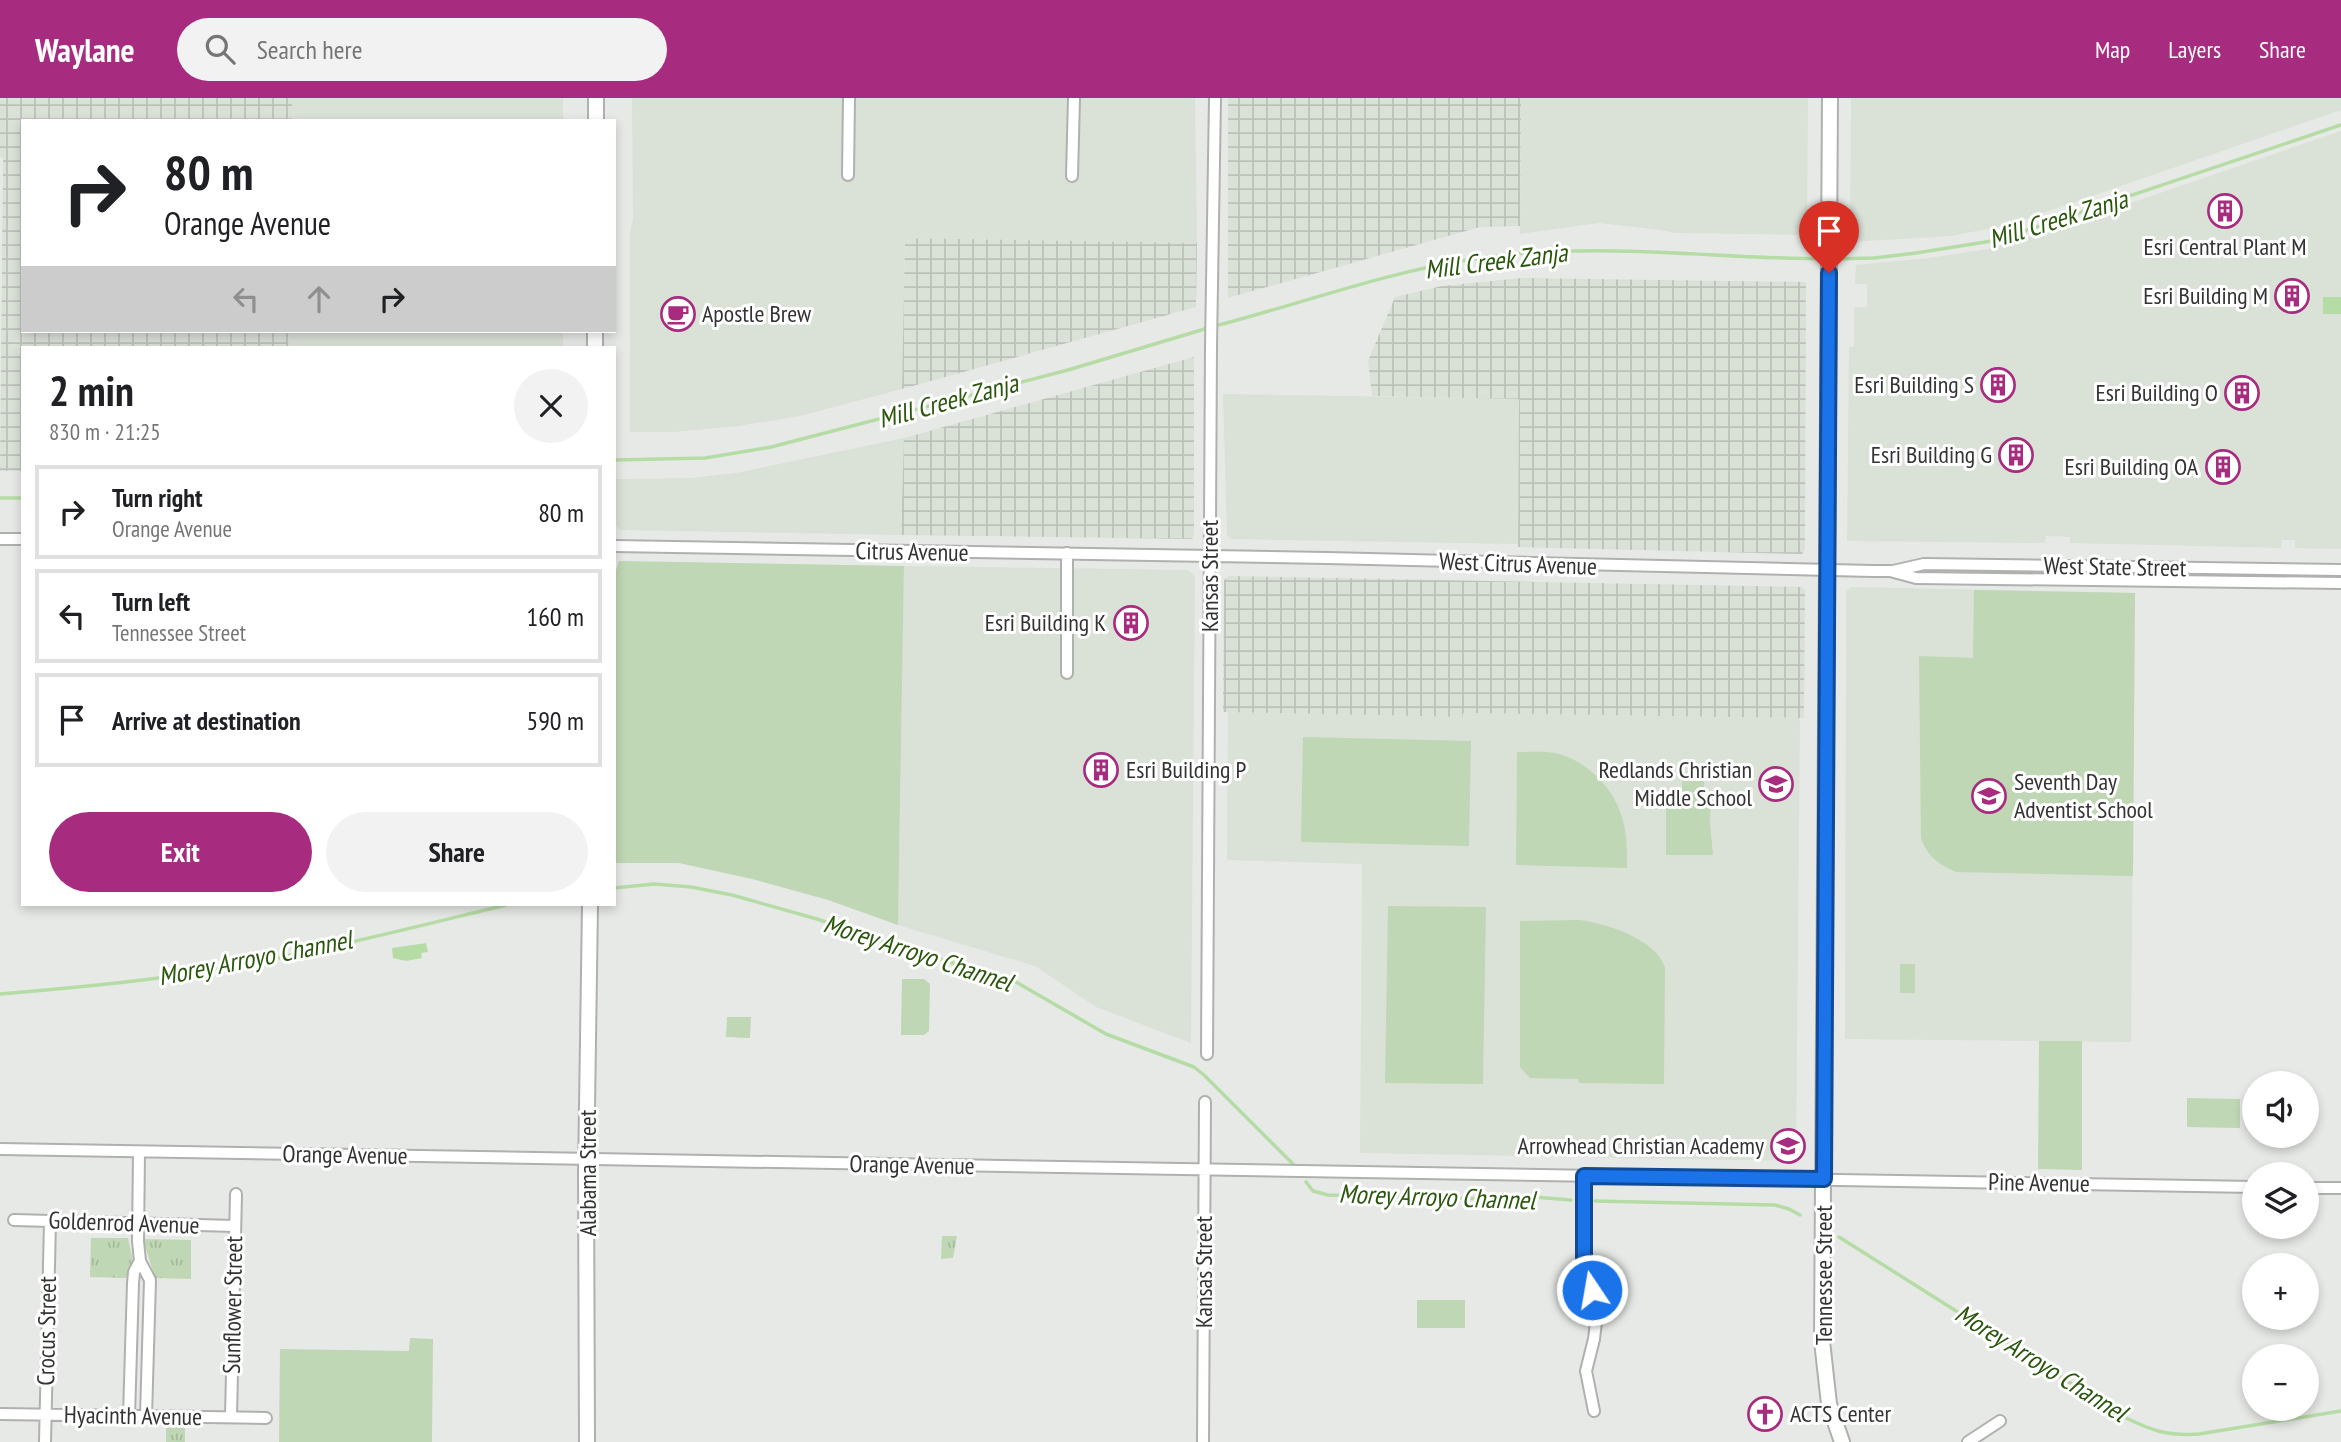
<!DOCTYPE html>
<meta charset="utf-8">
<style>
:root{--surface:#fff;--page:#f2f2f2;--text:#202124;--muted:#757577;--line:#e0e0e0;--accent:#a72b7e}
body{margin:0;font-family:"PT Sans Narrow",sans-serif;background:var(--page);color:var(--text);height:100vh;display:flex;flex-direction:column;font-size:26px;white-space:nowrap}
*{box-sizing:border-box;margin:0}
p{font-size:23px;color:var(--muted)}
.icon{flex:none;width:38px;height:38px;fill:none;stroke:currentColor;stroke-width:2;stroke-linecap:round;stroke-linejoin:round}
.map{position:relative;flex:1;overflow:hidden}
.details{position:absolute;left:21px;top:248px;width:595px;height:560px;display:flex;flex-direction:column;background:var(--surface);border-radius:0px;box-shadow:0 4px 10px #0003}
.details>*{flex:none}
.banner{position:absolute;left:21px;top:21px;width:595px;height:214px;border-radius:0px;box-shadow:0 4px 10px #0003;background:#fff;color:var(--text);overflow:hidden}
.fabs{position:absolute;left:2242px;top:973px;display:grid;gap:14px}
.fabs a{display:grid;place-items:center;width:77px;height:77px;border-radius:50%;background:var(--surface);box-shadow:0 4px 10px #0003;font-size:35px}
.pin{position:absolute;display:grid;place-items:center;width:60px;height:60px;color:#fff;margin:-72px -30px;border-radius:50% 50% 50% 0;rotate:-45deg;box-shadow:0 0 7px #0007}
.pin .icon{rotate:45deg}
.me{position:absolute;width:77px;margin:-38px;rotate:348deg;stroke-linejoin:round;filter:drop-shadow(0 0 5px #0008)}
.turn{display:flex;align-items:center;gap:24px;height:147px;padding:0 28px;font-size:32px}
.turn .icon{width:91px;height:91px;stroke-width:2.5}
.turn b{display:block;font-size:49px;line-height:60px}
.lanes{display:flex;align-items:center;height:66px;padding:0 28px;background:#0003;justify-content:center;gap:35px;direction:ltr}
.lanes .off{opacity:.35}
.round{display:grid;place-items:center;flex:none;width:74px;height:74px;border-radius:37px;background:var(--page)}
.overview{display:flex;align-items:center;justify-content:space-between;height:119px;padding:0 28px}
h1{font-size:42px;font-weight:800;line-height:52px}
.cta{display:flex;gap:14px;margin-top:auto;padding:14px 28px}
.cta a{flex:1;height:80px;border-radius:42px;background:var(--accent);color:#fff;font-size:28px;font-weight:800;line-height:80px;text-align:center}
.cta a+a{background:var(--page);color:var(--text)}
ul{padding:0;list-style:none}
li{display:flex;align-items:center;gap:21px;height:94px;margin:0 14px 10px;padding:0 14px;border:4px solid var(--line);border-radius:0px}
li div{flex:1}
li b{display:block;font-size:26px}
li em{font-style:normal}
header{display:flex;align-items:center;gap:42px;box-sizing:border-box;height:98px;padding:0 35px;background:var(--accent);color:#fff}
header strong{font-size:33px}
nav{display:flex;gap:38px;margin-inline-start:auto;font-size:24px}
.search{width:490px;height:63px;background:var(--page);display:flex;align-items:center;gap:18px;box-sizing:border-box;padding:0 24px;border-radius:38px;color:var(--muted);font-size:26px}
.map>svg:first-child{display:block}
</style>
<header>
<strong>Waylane</strong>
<div class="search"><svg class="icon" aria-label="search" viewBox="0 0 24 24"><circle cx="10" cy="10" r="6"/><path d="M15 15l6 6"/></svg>Search here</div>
<nav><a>Map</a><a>Layers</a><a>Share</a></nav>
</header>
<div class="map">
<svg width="2341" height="1344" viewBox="0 0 2341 1344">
<defs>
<pattern id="industrial-grid" width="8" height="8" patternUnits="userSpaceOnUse" patternTransform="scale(1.75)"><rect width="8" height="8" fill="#dae1d7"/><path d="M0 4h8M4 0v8" fill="none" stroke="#bcc2b9"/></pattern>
<pattern id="park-tufts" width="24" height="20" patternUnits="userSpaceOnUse" patternTransform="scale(1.75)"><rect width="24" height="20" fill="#bfd7b5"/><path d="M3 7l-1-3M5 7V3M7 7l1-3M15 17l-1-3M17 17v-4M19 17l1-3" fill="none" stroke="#a5b99c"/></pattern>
</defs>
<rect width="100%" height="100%" fill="#e7e9e6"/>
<!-- built -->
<path fill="#dae1d7" d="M 292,0 L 563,0 L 563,23 L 292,23 Z
M 632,0 L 1195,0 L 1197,145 L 905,140 L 902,291 L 800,318 L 738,328 L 675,334 L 630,334 L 630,136 L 633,120 Z
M 1521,0 L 1808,0 L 1807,137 L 1675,135 L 1660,132 L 1598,125 L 1520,136 Z
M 1851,0 L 2341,0 L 2341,12 L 2008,127 L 1951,138 L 1850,144 Z
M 2341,33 L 2341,451 L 2295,450 L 2295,442 L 2282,442 L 2281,450 L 2070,445 L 2070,439 L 2046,438 L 2045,445 L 1847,443 L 1849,249 L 1854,249 L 1854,209 L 1867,209 L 1867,186 L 1855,186 L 1856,167 L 1929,160 L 1988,151 L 2037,137 Z
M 289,233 L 563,233 L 563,250 L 288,250 Z
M 1223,296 L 1519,301 L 1518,446 L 1231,441 L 1227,438 Z
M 904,340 L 901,437 L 620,432 L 615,426 L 615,381 L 692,380 L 736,375 Z
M 904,468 L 1188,472 L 1195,479 L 1191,945 L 1096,909 L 1035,868 L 898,827 Z
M 1851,489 L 2135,495 L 2131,944 L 1845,941 L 1846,494 Z
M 1228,614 L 1462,619 L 1462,615 L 1800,620 L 1796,1063 L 1360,1055 L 1362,766 L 1227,762 Z"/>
<!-- industrial -->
<path fill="url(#industrial-grid)" d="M 0,0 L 292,0 L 292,23 L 23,23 L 23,233 L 289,233 L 288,250 L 23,250 L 23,373 L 0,373 L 3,60 L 0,59 Z
M 1228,0 L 1521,0 L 1520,128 L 1480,129 L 1228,200 Z
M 905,140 L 1197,145 L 1196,209 L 902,291 Z
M 1521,180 L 1806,184 L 1805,451 L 1802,456 L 1518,449 L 1519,301 L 1372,298 L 1368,263 L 1395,199 L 1442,188 Z
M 1194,259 L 1194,437 L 1192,441 L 901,437 L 904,340 Z
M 1229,478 L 1802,489 L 1805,492 L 1804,620 L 1463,615 L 1462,619 L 1223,614 L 1224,482 Z"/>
<!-- grass -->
<path fill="#bfd7b5" d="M 619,463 L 904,468 L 898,827 L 828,802 L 752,781 L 679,765 L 614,765 L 614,478 Z
M 1974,492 L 2135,495 L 2133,778 L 1956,774 C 1938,766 1927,758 1921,740 L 1919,558 L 1973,560 Z
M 1303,639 L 1471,643 L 1469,748 L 1301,744 Z
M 1517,654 C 1530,654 1543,653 1555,655 C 1584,661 1612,688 1621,716 C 1627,733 1627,752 1627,770 L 1516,767 Z
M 1682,674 L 1704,674 L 1704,694 L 1682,694 Z
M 1680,696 L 1711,696 L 1710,725 L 1713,757 L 1666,757 L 1666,697 Z
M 1388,808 L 1486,809 L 1483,986 L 1385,985 Z
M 1578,822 C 1604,824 1658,842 1665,870 L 1664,986 L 1579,985 L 1578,981 L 1530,980 L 1520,969 L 1520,823 Z
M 1900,866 L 1915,866 L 1915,895 L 1900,895 Z
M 902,881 L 924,881 L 930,886 L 929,933 L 924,937 L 901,937 Z
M 727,919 L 751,919 L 750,940 L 726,939 Z
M 2039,943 L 2082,943 L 2082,1072 L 2038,1071 Z
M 2187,1000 L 2240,1001 L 2240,1030 L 2187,1029 Z
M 1417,1202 L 1465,1202 L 1465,1230 L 1417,1230 Z
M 410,1240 L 433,1241 L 432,1344 L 279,1344 L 280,1251 L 409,1253 Z"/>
<!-- park -->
<path fill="url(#park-tufts)" d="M 942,1138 L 957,1138 L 953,1160 L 941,1161 Z
M 91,1140 L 128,1140 L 133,1163 L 126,1180 L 90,1179 Z
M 143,1141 L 191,1142 L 191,1181 L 155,1180 Z
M 166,1326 L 185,1326 L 185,1344 L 166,1344 Z"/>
<!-- water -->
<path fill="#b6dca6" d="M 2323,199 L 2341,199 L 2341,216 L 2323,216 Z
M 426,845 L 428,854 L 421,855 L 422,860 L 406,863 L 393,860 L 392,850 Z"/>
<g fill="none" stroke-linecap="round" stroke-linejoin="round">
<!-- stream -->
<path stroke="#b6dca6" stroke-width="3.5" d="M 1832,161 L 1874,160 L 1916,155 L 1998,142 L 2341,27
M 1215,228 C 1301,206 1386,174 1473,161 C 1590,143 1707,160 1825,161
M 614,362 L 705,360 L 771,349 L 1068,272 L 1208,230
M 0,400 L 23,400
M 614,790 L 654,786 L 691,789 L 732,797 L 817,821 L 896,848 L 1016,884 L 1106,936 L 1194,969 L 1204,977 L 1294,1067
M 0,896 C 60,891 120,886 180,877 C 290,861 398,833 506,807
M 1306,1084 L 1313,1093 L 1328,1097 L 1490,1101 L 1534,1099 L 1571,1102
M 1595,1103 L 1775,1107 L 1789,1111 L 1800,1117
M 1839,1139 L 2124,1319 C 2153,1333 2166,1338 2199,1336 L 2341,1313"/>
<!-- minor casing -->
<g stroke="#afb1ae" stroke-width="14">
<path id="minor" d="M 848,77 L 849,0
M 1072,78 L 1074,0
M 0,441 L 23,441
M 614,448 L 1327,460 L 1873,473 L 1890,473 L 1916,480 L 2341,485
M 1067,455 L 1067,575
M 1893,473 L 1924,466 L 2341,472
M 1207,956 L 1211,248 L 1215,0
M 0,1051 L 2254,1089
M 139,1054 L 138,1143 L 140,1163 L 150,1182 L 146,1318
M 1584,1078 L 1584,1159 L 1596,1224 L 1594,1241 L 1586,1273 L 1594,1313
M 2306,1090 L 2341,1090
M 14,1122 L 235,1128
M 0,1316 L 266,1320
M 129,1318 L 133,1185 L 134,1174 L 140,1163
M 231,1319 L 236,1096
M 45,1344 L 50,1123
M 1203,1344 L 1205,1004
M 1968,1344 L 2000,1323"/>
</g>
<!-- major casing -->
<g stroke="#afb1ae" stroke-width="18">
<path id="major" d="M 1830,0 L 1822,1243 L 1829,1306 L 1842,1344
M 596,23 L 596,0
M 595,250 L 595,233
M 587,1344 L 586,1077 L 590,807"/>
</g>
<!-- minor -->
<use href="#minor" stroke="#fff" stroke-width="10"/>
<!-- major -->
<use href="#major" stroke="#fff" stroke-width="14"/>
</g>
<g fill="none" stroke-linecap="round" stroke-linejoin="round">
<!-- route casing -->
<g stroke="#114b97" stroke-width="18">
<path id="route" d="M 1592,1192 L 1584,1159 L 1584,1078 L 1824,1081 L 1829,175"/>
</g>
<!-- route -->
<use href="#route" stroke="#1a73e8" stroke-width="12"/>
</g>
<!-- icons -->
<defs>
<g id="building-ring" transform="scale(1.75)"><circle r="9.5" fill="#fff" stroke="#a72b7e" stroke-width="1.5"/><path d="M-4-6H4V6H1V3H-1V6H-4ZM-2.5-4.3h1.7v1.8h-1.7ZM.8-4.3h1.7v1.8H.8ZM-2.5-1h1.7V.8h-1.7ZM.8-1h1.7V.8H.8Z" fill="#a72b7e"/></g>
<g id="cafe-ring" transform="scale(1.75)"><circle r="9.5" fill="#fff" stroke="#a72b7e" stroke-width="1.5"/><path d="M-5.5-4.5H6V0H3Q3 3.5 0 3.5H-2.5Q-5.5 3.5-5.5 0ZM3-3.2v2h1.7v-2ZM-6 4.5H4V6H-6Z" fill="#a72b7e"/></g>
<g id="school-ring" transform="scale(1.75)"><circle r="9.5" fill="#fff" stroke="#a72b7e" stroke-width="1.5"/><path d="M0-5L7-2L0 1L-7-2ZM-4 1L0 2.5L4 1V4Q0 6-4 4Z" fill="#a72b7e"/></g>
<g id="church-ring" transform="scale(1.75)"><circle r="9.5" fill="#fff" stroke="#a72b7e" stroke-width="1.5"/><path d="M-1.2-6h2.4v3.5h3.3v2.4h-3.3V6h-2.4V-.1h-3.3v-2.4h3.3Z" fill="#a72b7e"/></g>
</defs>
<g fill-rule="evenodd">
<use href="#building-ring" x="2225" y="113"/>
<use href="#building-ring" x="2292" y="198"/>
<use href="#cafe-ring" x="678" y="216"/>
<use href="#building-ring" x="1998" y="287"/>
<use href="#building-ring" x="2242" y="295"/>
<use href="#building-ring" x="2016" y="357"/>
<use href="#building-ring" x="2223" y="369"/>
<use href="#building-ring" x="1131" y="525"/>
<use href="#building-ring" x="1101" y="672"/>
<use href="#school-ring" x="1776" y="686"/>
<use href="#school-ring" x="1989" y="698"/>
<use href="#school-ring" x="1788" y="1048"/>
<use href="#church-ring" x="1765" y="1316"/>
</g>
<g text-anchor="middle" stroke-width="6" stroke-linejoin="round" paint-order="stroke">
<!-- poi labels -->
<g font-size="24" fill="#323332" stroke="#fff" text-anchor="end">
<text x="2225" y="157" text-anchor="middle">Esri Central Plant M</text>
<text x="2268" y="206">Esri Building M</text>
<text x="702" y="224" text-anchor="start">Apostle Brew</text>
<text x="1974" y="295">Esri Building S</text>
<text x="2218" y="303">Esri Building O</text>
<text x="1992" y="365">Esri Building G</text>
<text x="2198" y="377">Esri Building OA</text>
<text x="1106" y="533">Esri Building K</text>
<text x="1126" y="680" text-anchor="start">Esri Building P</text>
<text x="1752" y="680">Redlands Christian<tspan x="1752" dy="28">Middle School</tspan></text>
<text x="2014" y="692" text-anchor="start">Seventh Day<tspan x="2014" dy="28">Adventist School</tspan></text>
<text x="1764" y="1056">Arrowhead Christian Academy</text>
<text x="1790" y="1324" text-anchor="start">ACTS Center</text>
</g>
<!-- street labels -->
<g font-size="24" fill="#323332" stroke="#fff">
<text transform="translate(912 454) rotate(1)" y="8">Citrus Avenue</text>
<text transform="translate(1518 466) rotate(2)" y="8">West Citrus Avenue</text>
<text transform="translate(2115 469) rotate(1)" y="8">West State Street</text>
<text transform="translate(1210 478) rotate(-90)" y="8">Kansas Street</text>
<text transform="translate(345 1057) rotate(1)" y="8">Orange Avenue</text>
<text transform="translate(912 1067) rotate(1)" y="8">Orange Avenue</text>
<text transform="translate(588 1075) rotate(-90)" y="8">Alabama Street</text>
<text transform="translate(2039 1085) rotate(1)" y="8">Pine Avenue</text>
<text transform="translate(124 1125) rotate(2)" y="8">Goldenrod Avenue</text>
<text transform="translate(1204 1174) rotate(-90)" y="8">Kansas Street</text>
<text transform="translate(1824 1177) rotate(-90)" y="8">Tennessee Street</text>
<text transform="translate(233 1207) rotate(-89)" y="8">Sunflower Street</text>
<text transform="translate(47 1233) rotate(-89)" y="8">Crocus Street</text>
<text transform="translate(133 1318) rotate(1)" y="8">Hyacinth Avenue</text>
</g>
<!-- water labels -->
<g font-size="26" font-style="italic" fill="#2a570d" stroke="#fff">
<text transform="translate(2058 121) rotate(-17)" y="9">Mill Creek Zanja</text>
<text transform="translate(1496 163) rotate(-7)" y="9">Mill Creek Zanja</text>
<text transform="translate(948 303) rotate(-15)" y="9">Mill Creek Zanja</text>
<text transform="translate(918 855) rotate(18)" y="9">Morey Arroyo Channel</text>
<text transform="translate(255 860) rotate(-11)" y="9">Morey Arroyo Channel</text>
<text transform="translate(1437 1099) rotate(2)" y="9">Morey Arroyo Channel</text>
<text transform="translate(2041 1265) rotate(32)" y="9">Morey Arroyo Channel</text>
</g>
</g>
</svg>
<div class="fabs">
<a><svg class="icon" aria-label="sound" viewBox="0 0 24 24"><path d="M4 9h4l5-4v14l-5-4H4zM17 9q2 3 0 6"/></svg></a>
<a><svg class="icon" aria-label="layers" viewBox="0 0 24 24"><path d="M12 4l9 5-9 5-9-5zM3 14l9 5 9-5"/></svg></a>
<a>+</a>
<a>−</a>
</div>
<div class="pin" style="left:1829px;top:175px;background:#d93025"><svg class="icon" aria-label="arrive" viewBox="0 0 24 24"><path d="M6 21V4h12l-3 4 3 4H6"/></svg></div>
<svg class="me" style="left:1592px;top:1192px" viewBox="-20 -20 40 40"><circle r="17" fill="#1a73e8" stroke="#fff" stroke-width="3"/><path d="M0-11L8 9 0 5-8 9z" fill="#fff"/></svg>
<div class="banner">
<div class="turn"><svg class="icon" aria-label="right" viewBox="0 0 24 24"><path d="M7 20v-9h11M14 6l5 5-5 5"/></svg><div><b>80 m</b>Orange Avenue</div></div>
<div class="lanes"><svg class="icon off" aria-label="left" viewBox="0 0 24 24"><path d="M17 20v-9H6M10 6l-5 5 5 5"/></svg><svg class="icon off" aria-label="ahead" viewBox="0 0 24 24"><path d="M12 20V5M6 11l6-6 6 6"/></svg><svg class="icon" aria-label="right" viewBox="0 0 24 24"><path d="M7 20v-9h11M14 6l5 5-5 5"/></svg></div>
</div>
<section class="details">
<div class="overview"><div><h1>2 min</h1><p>830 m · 21:25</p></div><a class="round"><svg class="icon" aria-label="close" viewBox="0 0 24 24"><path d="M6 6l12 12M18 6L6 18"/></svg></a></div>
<ul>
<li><svg class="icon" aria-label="right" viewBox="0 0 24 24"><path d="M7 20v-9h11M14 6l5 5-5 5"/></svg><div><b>Turn right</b><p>Orange Avenue</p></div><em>80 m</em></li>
<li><svg class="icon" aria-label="left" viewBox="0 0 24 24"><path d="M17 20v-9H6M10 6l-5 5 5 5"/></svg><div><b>Turn left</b><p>Tennessee Street</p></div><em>160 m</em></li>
<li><svg class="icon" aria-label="arrive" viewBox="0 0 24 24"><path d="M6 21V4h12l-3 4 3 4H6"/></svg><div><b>Arrive at destination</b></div><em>590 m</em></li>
</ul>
<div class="cta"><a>Exit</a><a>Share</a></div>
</section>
</div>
